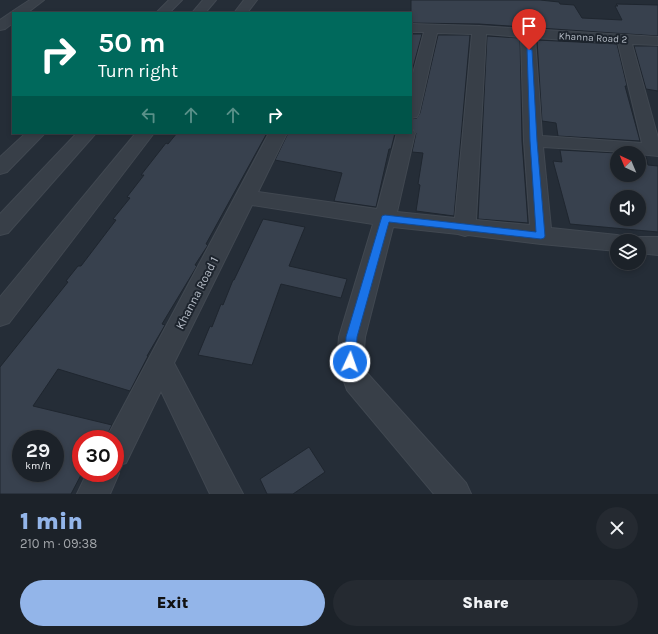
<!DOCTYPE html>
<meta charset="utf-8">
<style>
:root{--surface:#1c2229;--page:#252a31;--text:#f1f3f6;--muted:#a0a4a8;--line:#3a3f46;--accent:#93b5e9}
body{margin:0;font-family:Karla,sans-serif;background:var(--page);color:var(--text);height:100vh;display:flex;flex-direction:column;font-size:15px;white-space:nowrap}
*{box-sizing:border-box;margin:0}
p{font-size:13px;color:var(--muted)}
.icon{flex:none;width:22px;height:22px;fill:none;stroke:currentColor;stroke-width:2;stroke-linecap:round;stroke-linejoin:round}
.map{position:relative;height:494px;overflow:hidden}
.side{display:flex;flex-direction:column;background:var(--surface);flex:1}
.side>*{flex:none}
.banner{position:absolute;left:12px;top:12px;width:400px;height:122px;border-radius:0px;box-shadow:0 2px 6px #0003,0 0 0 1px var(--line);background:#00695c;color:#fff;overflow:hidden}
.needle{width:26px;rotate:316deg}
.buttons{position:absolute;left:610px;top:146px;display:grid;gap:8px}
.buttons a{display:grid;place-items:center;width:36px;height:36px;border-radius:50%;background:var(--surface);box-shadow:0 2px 6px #0003,0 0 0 1px var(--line);font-size:20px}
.speed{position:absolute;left:12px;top:430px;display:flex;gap:8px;font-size:20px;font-weight:700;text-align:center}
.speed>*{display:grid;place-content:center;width:52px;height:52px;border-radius:50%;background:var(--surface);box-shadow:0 2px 6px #0003,0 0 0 1px var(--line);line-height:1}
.speed small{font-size:10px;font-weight:400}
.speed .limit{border:6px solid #d22;background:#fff;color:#111}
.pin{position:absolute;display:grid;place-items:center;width:34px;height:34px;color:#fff;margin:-41px -17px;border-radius:50% 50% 50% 0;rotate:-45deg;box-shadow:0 0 4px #0007}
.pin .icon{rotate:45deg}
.me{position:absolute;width:44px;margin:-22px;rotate:3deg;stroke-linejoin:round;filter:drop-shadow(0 0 3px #0008)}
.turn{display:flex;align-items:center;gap:14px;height:84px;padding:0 20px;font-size:18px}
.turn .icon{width:52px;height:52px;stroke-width:2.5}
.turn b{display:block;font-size:28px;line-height:34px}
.lanes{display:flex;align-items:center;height:38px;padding:0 20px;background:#0003;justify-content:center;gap:20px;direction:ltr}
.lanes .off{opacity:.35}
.round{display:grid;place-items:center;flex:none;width:42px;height:42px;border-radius:21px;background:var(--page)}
.headline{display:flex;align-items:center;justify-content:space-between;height:68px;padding:0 20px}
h1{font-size:24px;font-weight:800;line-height:30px;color:var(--accent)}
.cta{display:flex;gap:8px;margin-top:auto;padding:8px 20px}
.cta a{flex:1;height:46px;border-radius:24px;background:var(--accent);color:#111;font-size:16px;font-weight:800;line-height:46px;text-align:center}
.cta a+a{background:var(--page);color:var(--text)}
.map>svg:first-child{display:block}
</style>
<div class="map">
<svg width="658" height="494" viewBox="0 0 658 494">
<rect width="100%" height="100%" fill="#252d37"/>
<!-- building -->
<path fill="#38414e" stroke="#1f262f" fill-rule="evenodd" d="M 411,0 L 540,0 L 559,2 L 560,4 L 574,5 L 582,18 L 622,20 L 615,6 L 618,6 L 616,4 L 658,5 L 658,36 L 479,24 L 411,23 Z
M 411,34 L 422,34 L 411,75 Z
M 438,35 L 470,35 L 454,216 L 416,211 L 420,185 L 418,184 L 423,153 L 412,152 L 416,133 L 411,128 L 411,119 L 417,118 L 420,113 Z
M 487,36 L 520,38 L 522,141 L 528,223 L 478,219 Z
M 537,40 L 617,44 L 627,86 L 625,86 L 640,141 L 558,136 L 556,123 L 542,121 Z
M 634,46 L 658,46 L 658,91 L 646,89 Z
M 177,133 L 267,133 L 206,244 L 208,245 L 195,265 L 197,266 L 194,271 L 162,324 L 165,325 L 147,356 L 148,356 L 130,391 L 58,369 L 33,406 L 112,425 L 105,439 L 81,439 L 81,473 L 85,473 L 84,475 L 81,475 L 71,494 L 0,494 L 0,367 L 68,282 L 66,281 L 78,266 L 81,266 L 116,220 L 113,219 L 130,198 L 127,197 L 144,175 L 141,175 L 166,143 L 168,144 ZM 21,439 L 55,439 L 55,473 L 21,473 Z
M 288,133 L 395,133 L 391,149 L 389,149 L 376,207 L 334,201 L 342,173 L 275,160 Z
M 560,150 L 617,153 L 617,175 L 639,175 L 639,156 L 646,156 L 648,165 L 658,166 L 658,232 L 570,224 L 553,161 L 562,162 ZM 617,197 L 639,197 L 639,219 L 617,219 Z
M 263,219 L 305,227 L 289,266 L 347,279 L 341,298 L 281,284 L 252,365 L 198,355 L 210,326 L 212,327 L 221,304 L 223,305 L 233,280 L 234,280 Z
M 309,447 L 325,472 L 293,494 L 267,494 L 260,479 Z"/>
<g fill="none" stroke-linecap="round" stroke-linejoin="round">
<!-- minor casing -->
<g stroke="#414851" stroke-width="2">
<path id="minor" d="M 30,0 L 44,0 L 27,13 L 13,13 L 13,23 L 5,29 L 0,30 L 0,20 C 10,13 19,7 30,0 Z
M 169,0 L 182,0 L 169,13 L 156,13 Z
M 203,0 L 216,0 L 205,13 L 192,13 Z
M 244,0 L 257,0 L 247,13 L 234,13 Z
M 411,24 L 479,26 L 658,37 L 658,45 L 632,44 L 658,138 L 658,156 L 639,154 L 639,153 L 543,147 L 551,228 L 617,235 L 625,237 L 627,241 L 617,241 L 617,251 L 541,244 L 468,235 L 465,236 L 458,234 L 393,227 L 365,337 L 363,362 L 367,373 L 466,483 L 471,494 L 434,494 L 347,390 L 337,362 L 339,337 L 373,224 L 252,205 L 174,363 L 243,494 L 210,494 L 161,391 L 126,463 L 117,466 L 119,473 L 110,494 L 77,494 L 87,473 L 115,473 L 115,439 L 106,439 L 269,133 L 287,133 L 258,192 L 377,209 L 397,133 L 411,133 L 411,129 L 412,129 L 415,133 L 397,212 L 455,218 L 472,34 L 437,33 L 419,113 L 417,117 L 411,118 L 411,81 L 424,32 L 411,32 ZM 486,34 L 521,37 L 524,141 L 530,225 L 476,220 ZM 535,38 L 618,43 L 642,143 L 542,136 Z
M 26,133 L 45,133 L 7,172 L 0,174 L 0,157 Z
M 77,133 L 96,133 L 8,233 L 0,235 L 0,214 Z
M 136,133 L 154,133 L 9,323 L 0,326 L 0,297 Z
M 639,237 L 658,237 L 658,255 L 639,253 L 639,241 L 630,241 L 631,239 Z"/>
</g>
<!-- minor -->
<use href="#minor" fill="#383f48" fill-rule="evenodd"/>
</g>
<!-- route -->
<path fill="#1a73e8" stroke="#114b97" d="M 527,48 L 532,50 L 537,141 L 545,236 L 544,238 L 541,239 L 389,222 L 357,337 L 356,362 L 354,366 L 350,367 L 347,366 L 345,362 L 346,337 L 382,216 L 385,215 L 536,232 L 530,141 Z"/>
<g text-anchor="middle" stroke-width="4" stroke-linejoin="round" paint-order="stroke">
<!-- far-street labels -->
<g font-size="10" fill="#b3bac4" stroke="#1d242d">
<text transform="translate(593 37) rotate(3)" y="4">Khanna Road 2</text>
</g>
<!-- street labels -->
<g font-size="12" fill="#b3bac4" stroke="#1d242d">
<text transform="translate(197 293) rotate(-63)" y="4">Khanna Road 1</text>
</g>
</g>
</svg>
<div class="buttons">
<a><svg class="needle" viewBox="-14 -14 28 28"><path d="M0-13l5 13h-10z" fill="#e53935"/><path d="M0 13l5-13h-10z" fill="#a0a4a8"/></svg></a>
<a><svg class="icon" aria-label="sound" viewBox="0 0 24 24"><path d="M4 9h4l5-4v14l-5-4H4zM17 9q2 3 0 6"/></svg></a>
<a><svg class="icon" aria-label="layers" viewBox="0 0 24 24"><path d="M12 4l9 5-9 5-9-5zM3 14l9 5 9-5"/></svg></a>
</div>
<div class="speed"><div>29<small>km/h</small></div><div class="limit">30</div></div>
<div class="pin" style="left:529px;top:50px;background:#d93025"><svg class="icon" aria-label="arrive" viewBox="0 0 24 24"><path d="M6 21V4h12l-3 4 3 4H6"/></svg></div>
<svg class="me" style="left:350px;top:362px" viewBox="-20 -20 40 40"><circle r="17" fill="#1a73e8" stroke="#fff" stroke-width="3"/><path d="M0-11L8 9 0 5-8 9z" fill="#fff"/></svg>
<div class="banner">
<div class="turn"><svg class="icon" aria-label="right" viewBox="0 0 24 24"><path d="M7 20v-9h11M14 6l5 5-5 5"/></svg><div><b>50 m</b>Turn right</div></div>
<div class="lanes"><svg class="icon off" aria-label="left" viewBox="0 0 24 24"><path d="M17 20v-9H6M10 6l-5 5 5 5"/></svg><svg class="icon off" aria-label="ahead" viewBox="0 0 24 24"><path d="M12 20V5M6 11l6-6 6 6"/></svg><svg class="icon off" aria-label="ahead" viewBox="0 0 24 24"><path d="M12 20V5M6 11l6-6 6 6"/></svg><svg class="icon" aria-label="right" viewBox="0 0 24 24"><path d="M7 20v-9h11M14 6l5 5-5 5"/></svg></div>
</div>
</div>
<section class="side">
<div class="headline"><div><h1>1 min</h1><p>210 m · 09:38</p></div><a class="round"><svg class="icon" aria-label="close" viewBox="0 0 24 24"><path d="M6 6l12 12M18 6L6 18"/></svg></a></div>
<div class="cta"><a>Exit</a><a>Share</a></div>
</section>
